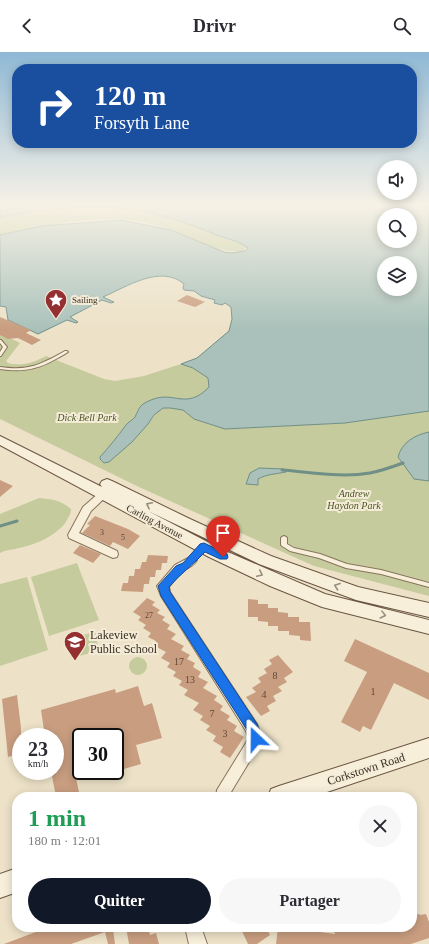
<!DOCTYPE html>
<html lang="fr">
<meta charset="utf-8">
<style>
:root{--surface:#fff;--page:#f7f7f7;--text:#2b2b33;--muted:#7c7c81;--accent:#111827}
body{margin:0;font-family:Georgia,serif;background:var(--page);color:var(--text);height:100vh;display:flex;flex-direction:column;font-size:15px;white-space:nowrap}
*{box-sizing:border-box;margin:0}
p{font-size:13px;color:var(--muted)}
.icon{flex:none;width:22px;height:22px;fill:none;stroke:currentColor;stroke-width:2;stroke-linecap:round;stroke-linejoin:round}
.map{position:relative;flex:1;overflow:hidden}
.sheet{position:absolute;left:12px;top:740px;width:405px;height:140px;display:flex;flex-direction:column;background:var(--surface);border-radius:16px;box-shadow:0 2px 10px #0003}
.sheet>*{flex:none}
.banner{position:absolute;left:12px;top:12px;width:405px;height:84px;border-radius:16px;box-shadow:0 2px 10px #0003;background:#1a4fa0;color:#fff;overflow:hidden}
.controls{position:absolute;left:377px;top:108px;display:grid;gap:8px}
.controls a{display:grid;place-items:center;width:40px;height:40px;border-radius:50%;background:var(--surface);box-shadow:0 2px 10px #0003;font-size:20px}
.speed{position:absolute;left:12px;top:676px;display:flex;gap:8px;font-size:20px;font-weight:700;text-align:center}
.speed>*{display:grid;place-content:center;width:52px;height:52px;border-radius:50%;background:var(--surface);box-shadow:0 2px 10px #0003;line-height:1}
.speed small{font-size:10px;font-weight:400}
.speed .limit{border:2px solid #111;border-radius:6px;background:#fff;color:#111}
.pin{position:absolute;display:grid;place-items:center;width:34px;height:34px;color:#fff;margin:-41px -17px;border-radius:50% 50% 50% 0;rotate:-45deg;box-shadow:0 0 4px #0007}
.pin .icon{rotate:45deg}
.me{position:absolute;width:44px;margin:-22px;rotate:337deg;stroke-linejoin:round;filter:drop-shadow(0 0 3px #0008)}
.turn{display:flex;align-items:center;gap:14px;height:84px;padding:0 16px;font-size:18px}
.turn .icon{width:52px;height:52px;stroke-width:2.5}
.turn b{display:block;font-size:28px;line-height:34px}
.round{display:grid;place-items:center;flex:none;width:42px;height:42px;border-radius:21px;background:var(--page)}
.summary{display:flex;align-items:center;justify-content:space-between;height:68px;padding:0 16px}
h1{font-size:24px;font-weight:700;line-height:30px;color:#1e9e55}
.cta{display:flex;gap:8px;margin-top:auto;padding:8px 16px}
.cta a{flex:1;height:46px;border-radius:24px;background:var(--accent);color:#fff;font-size:16px;font-weight:700;line-height:46px;text-align:center}
.cta a+a{background:var(--page);color:var(--text)}
header{display:flex;justify-content:space-between;align-items:center;height:52px;padding:0 16px;background:var(--surface);font-size:18px;font-weight:700}
.map>svg:first-child{display:block}
</style>
<header><svg class="icon" aria-label="back" viewBox="0 0 24 24"><path d="M15 5l-7 7 7 7"/></svg>Drivr<svg class="icon" aria-label="search" viewBox="0 0 24 24"><circle cx="10" cy="10" r="6"/><path d="M15 15l6 6"/></svg></header>
<div class="map">
<svg width="429" height="892" viewBox="0 0 429 892">
<rect width="100%" height="100%" fill="#ede2c8"/>
<!-- green -->
<path fill="#c5cb9c" d="M 130,155 L 176,165 L 247,194 L 243,199 C 218,202 194,186 171,178 C 160,174 147,171 136,169 C 96,162 40,175 0,183 L 0,163 L 60,156 Z
M 0,281 L 20,291 L 6,309 L 8,311 C 22,315 34,310 46,304 L 104,327 L 115,329 L 144,324 L 181,312 L 193,316 L 208,326 L 209,335 C 189,356 179,343 156,346 L 148,372 L 158,359 L 163,356 L 170,356 L 183,358 L 194,367 L 225,377 L 345,371 L 429,359 L 429,544 L 314,514 L 139,435 L 0,367 Z
M 39,446 C 51,447 61,448 71,457 C 71,462 69,464 67,468 C 58,484 32,494 15,497 C 10,498 5,498 0,501 L 0,462 Z
M 77,511 L 99,568 L 49,584 L 31,525 Z
M 27,525 L 48,598 L 0,614 L 0,532 Z
M 95,580 L 99,599 L 71,606 L 67,587 Z
M129 614a9 9 0 1 1 18 0a9 9 0 1 1-18 0Z"/>
<!-- water -->
<path fill="#a9c1ba" stroke="#6f8f87" fill-rule="evenodd" d="M 0,153 L 429,153 L 429,359 L 345,371 L 225,377 L 194,367 L 183,358 L 170,356 L 163,356 L 154,363 L 148,372 L 132,390 L 109,410 L 104,411 L 100,407 L 100,405 C 109,395 118,384 126,373 C 128,370 133,368 135,365 C 140,355 139,353 151,348 C 174,338 186,359 209,335 L 208,326 L 193,316 L 181,312 L 197,306 L 229,279 L 232,267 L 231,255 L 225,251 L 222,253 L 214,251 L 215,248 L 201,244 L 194,239 L 184,238 L 183,236 L 184,232 C 161,212 126,235 103,245 L 114,250 L 111,251 L 102,248 L 70,265 L 78,270 L 76,271 L 67,268 L 38,282 L 8,268 L 6,255 L 0,254 L 0,183 L 42,174 L 121,168 L 171,178 L 224,200 L 232,201 L 245,199 L 248,196 C 239,188 225,187 214,182 C 191,172 167,164 142,159 C 98,151 44,157 0,165 ZM 384,163 L 410,163 L 410,189 L 384,189 ZM 384,211 L 410,211 L 410,237 L 384,237 Z
M 429,380 L 429,429 L 414,427 L 398,405 C 402,390 415,383 429,380 Z
M 259,416 L 284,417 L 286,420 C 276,422 267,422 258,427 L 258,433 L 246,432 L 250,421 Z"/>
<g fill="none" stroke-linecap="round" stroke-linejoin="round">
<!-- stream -->
<path stroke="#6f8f87" stroke-width="3" d="M 282,418 C 311,420 341,426 370,421 C 381,419 392,415 403,411
M 0,474 L 17,469"/>
</g>
<!-- building -->
<path fill="#c99e80" d="M 187,243 L 205,250 L 195,255 L 177,249 Z
M 0,265 L 31,278 L 26,281 L 41,288 L 32,293 L 18,286 L 8,287 L 0,283 Z
M 0,428 L 13,434 L 0,445 Z
M 95,464 L 128,477 L 140,484 L 128,497 L 113,490 L 110,494 L 82,481 L 90,473 L 87,472 Z
M 80,493 L 101,502 L 93,511 L 73,501 Z
M 148,503 L 168,504 L 167,511 L 162,511 L 161,518 L 156,518 L 155,525 L 150,525 L 149,532 L 144,532 L 143,540 L 121,539 L 123,531 L 128,531 L 129,524 L 134,524 L 135,517 L 140,517 L 142,510 L 146,510 Z
M 147,546 L 155,550 L 152,553 L 160,558 L 157,561 L 165,565 L 162,568 L 170,573 L 167,577 L 176,582 L 171,587 L 184,594 L 181,598 L 190,603 L 187,607 L 195,611 L 193,615 L 201,620 L 198,625 L 208,630 L 203,636 L 217,644 L 214,648 L 223,654 L 220,658 L 230,664 L 227,668 L 237,674 L 234,679 L 244,685 L 230,706 L 220,700 L 223,695 L 213,689 L 216,684 L 206,678 L 210,674 L 200,668 L 203,664 L 193,658 L 199,651 L 184,643 L 188,638 L 179,633 L 182,629 L 173,624 L 176,620 L 167,615 L 170,611 L 161,606 L 166,600 L 153,593 L 156,589 L 148,585 L 151,581 L 143,576 L 146,573 L 138,568 L 141,565 L 133,560 Z
M 248,547 L 258,548 L 258,552 L 268,552 L 268,556 L 278,556 L 278,560 L 288,561 L 288,565 L 299,565 L 299,570 L 310,570 L 311,589 L 300,588 L 300,584 L 289,583 L 289,579 L 278,579 L 278,574 L 268,574 L 268,570 L 258,569 L 258,565 L 248,565 Z
M 355,587 L 429,621 L 429,648 L 394,631 L 371,678 L 363,674 L 360,680 L 341,670 L 367,620 L 344,609 Z
M 278,603 L 293,620 L 284,626 L 287,630 L 278,635 L 282,639 L 273,644 L 276,649 L 267,654 L 270,659 L 261,664 L 246,645 L 256,640 L 252,636 L 261,630 L 258,626 L 267,621 L 264,617 L 272,612 L 269,608 Z
M 138,634 L 144,654 L 152,651 L 162,686 L 136,693 L 141,712 L 117,719 L 115,710 L 115,685 L 81,685 L 81,724 L 76,726 L 80,745 L 56,745 L 51,719 L 55,719 L 55,685 L 45,685 L 41,658 L 115,637 L 116,641 Z
M 17,643 L 21,676 L 21,701 L 8,705 L 2,647 Z
M 419,862 L 420,863 L 426,862 L 429,870 L 429,886 L 411,892 L 276,892 L 278,875 L 301,878 L 301,875 L 313,875 L 313,879 L 335,882 L 333,875 L 412,875 L 412,864 Z
M 49,875 L 116,875 L 113,877 L 115,892 L 108,892 L 105,880 L 71,892 L 4,892 Z
M 126,875 L 148,875 L 150,883 L 156,881 L 159,892 L 129,892 Z
M 240,875 L 266,875 L 270,883 L 257,892 L 248,892 Z"/>
<g fill="none" stroke-linecap="round" stroke-linejoin="round">
<!-- lane casing -->
<g stroke="#88745e" stroke-width="2">
<path id="lane" d="M 0,288 L 1,288 L 7,295 L 1,304 L 0,304 L 0,300 L 3,295 L 0,291 Z
M 65,299 L 67,299 L 68,300 C 64,303 59,305 54,308 C 36,318 21,320 0,317 L 0,315 C 29,319 40,313 65,299 Z
M 284,484 L 286,485 L 287,486 L 287,492 L 294,496 L 320,502 L 347,512 L 381,518 L 429,531 L 429,535 L 381,522 L 346,516 L 319,506 L 290,499 L 282,494 L 281,493 L 281,486 L 282,485 Z
M 203,493 L 205,494 L 206,495 L 205,496 L 194,509 L 190,509 L 189,508 L 190,507 L 201,494 Z"/>
</g>
<!-- street casing -->
<g stroke="#88745e" stroke-width="2">
<path id="street" d="M 104,439 L 109,442 L 91,459 L 79,481 L 117,499 L 118,502 L 117,505 L 113,506 L 69,486 L 68,483 L 83,455 L 100,440 Z
M 192,504 L 196,505 L 197,508 C 193,515 188,515 182,520 C 177,524 173,530 169,535 L 170,540 L 257,672 L 263,687 L 231,740 L 230,745 L 216,745 L 217,738 L 249,686 L 246,679 L 161,544 L 157,534 L 175,513 Z
M 185,875 L 201,875 L 207,892 L 189,892 Z"/>
</g>
<!-- secondary casing -->
<g stroke="#6a5541" stroke-width="2">
<path id="secondary" d="M 0,384 L 102,435 L 100,432 L 102,429 L 107,427 L 112,429 L 190,467 L 271,504 L 358,535 L 429,551 L 429,565 L 356,548 L 259,512 L 148,459 L 221,497 L 325,542 L 429,568 L 429,582 L 322,555 L 270,534 L 209,505 L 0,393 Z
M 429,686 L 429,706 L 312,745 L 268,745 L 271,737 L 279,734 Z
M 17,816 L 17,840 L 0,846 L 0,822 Z"/>
</g>
<!-- lane -->
<use href="#lane" fill="#f8efdb" fill-rule="evenodd"/>
<!-- street -->
<use href="#street" fill="#f8efdb" fill-rule="evenodd"/>
<!-- secondary -->
<use href="#secondary" fill="#f8efdb" fill-rule="evenodd"/>
</g>
<!-- one-way arrows -->
<defs><path id="oneway-chevron" d="M-2-3.5L2.5 0L-2 3.5" fill="none" stroke-width="1.6" stroke-linecap="round" stroke-linejoin="round"/></defs>
<g stroke="#988e7e">
<use href="#oneway-chevron" transform="translate(149 453) rotate(-153)"/>
<use href="#oneway-chevron" transform="translate(260 522) rotate(25)"/>
<use href="#oneway-chevron" transform="translate(337 534) rotate(-160)"/>
<use href="#oneway-chevron" transform="translate(383 563) rotate(14)"/>
</g>
<!-- sky -->
<linearGradient id="sky" x2="0" y2="1"><stop stop-color="#8fb9d6"/><stop offset="0.55" stop-color="#f7f2e6"/><stop offset="1" stop-color="#f7f2e6" stop-opacity="0"/></linearGradient>
<rect width="429" height="278" fill="url(#sky)"/>
<!-- route -->
<path fill="#1a73e8" stroke="#114b97" d="M 204,491 L 227,502 L 228,505 L 227,507 L 220,507 L 205,500 C 193,513 180,522 169,535 L 170,540 L 257,672 L 262,687 L 260,691 L 256,693 L 251,691 L 247,678 L 161,544 L 158,534 L 176,514 L 183,511 L 200,492 Z"/>
<!-- icons -->
<defs>
<g id="sight-pin" transform="scale(1.15)"><path d="M0 17L-7.5 6A9.5 9.5 0 1 1 7.5 6Z" fill="#943031" stroke="#f4ecd7"/><path d="M0-6L1.8-2.2L6-1.7L2.9 1.2L3.7 5.4L0 3.3L-3.7 5.4L-2.9 1.2L-6-1.7L-1.8-2.2Z" fill="#fff"/></g>
<g id="school-pin" transform="scale(1.15)"><path d="M0 17L-7.5 6A9.5 9.5 0 1 1 7.5 6Z" fill="#943031" stroke="#f4ecd7"/><path d="M0-5L7-2L0 1L-7-2ZM-4 1L0 2.5L4 1V4Q0 6-4 4Z" fill="#fff"/></g>
</defs>
<g fill-rule="evenodd">
<use href="#sight-pin" x="56" y="248"/>
<use href="#school-pin" x="75" y="590"/>
</g>
<g text-anchor="middle" stroke-width="4" stroke-linejoin="round" paint-order="stroke">
<!-- number labels -->
<g font-size="8" fill="#5d4839">
<text x="102" y="483">3</text>
<text x="123" y="488">5</text>
<text x="149" y="566">27</text>
</g>
<!-- far-poi labels -->
<g font-size="9" fill="#392c21" stroke="#f4ecd7" text-anchor="start">
<text x="72" y="251">Sailing</text>
</g>
<!-- park labels -->
<g font-size="10" font-style="italic" fill="#4a5528" stroke="#f4ecd7">
<text x="87" y="369">Dick Bell Park</text>
<text x="354" y="445">Andrew<tspan x="354" dy="12">Haydon Park</tspan></text>
</g>
<!-- street labels -->
<g font-size="10" fill="#392c21" stroke="#f4ecd7">
<text transform="translate(155 469) rotate(28)" y="4">Carling Avenue</text>
</g>
<!-- near-number labels -->
<g font-size="10" fill="#5d4839">
<text x="179" y="613">17</text>
<text x="275" y="627">8</text>
<text x="190" y="631">13</text>
<text x="373" y="643">1</text>
<text x="264" y="646">4</text>
<text x="212" y="665">7</text>
<text x="225" y="685">3</text>
</g>
<!-- near-poi labels -->
<g font-size="12" fill="#392c21" stroke="#f4ecd7" text-anchor="start">
<text x="90" y="587">Lakeview<tspan x="90" dy="14">Public School</tspan></text>
</g>
<!-- near-street labels -->
<g font-size="12" fill="#392c21" stroke="#f4ecd7">
<text transform="translate(366 717) rotate(-18)" y="4">Corkstown Road</text>
</g>
</g>
</svg>
<div class="controls">
<a><svg class="icon" aria-label="sound" viewBox="0 0 24 24"><path d="M4 9h4l5-4v14l-5-4H4zM17 9q2 3 0 6"/></svg></a>
<a><svg class="icon" aria-label="search" viewBox="0 0 24 24"><circle cx="10" cy="10" r="6"/><path d="M15 15l6 6"/></svg></a>
<a><svg class="icon" aria-label="layers" viewBox="0 0 24 24"><path d="M12 4l9 5-9 5-9-5zM3 14l9 5 9-5"/></svg></a>
</div>
<div class="speed"><div>23<small>km/h</small></div><div class="limit">30</div></div>
<div class="pin" style="left:223px;top:505px;background:#d93025"><svg class="icon" aria-label="arrive" viewBox="0 0 24 24"><path d="M6 21V4h12l-3 4 3 4H6"/></svg></div>
<svg class="me" style="left:256px;top:687px" viewBox="-20 -20 40 40"><path d="M0-17L14 15 0 8-14 15z" fill="#1a73e8" stroke="#fff" stroke-width="4"/></svg>
<div class="banner">
<div class="turn"><svg class="icon" aria-label="right" viewBox="0 0 24 24"><path d="M7 20v-9h11M14 6l5 5-5 5"/></svg><div><b>120 m</b>Forsyth Lane</div></div>
</div>
<section class="sheet">
<div class="summary"><div><h1>1 min</h1><p>180 m · 12:01</p></div><a class="round"><svg class="icon" aria-label="close" viewBox="0 0 24 24"><path d="M6 6l12 12M18 6L6 18"/></svg></a></div>
<div class="cta"><a>Quitter</a><a>Partager</a></div>
</section>
</div>
